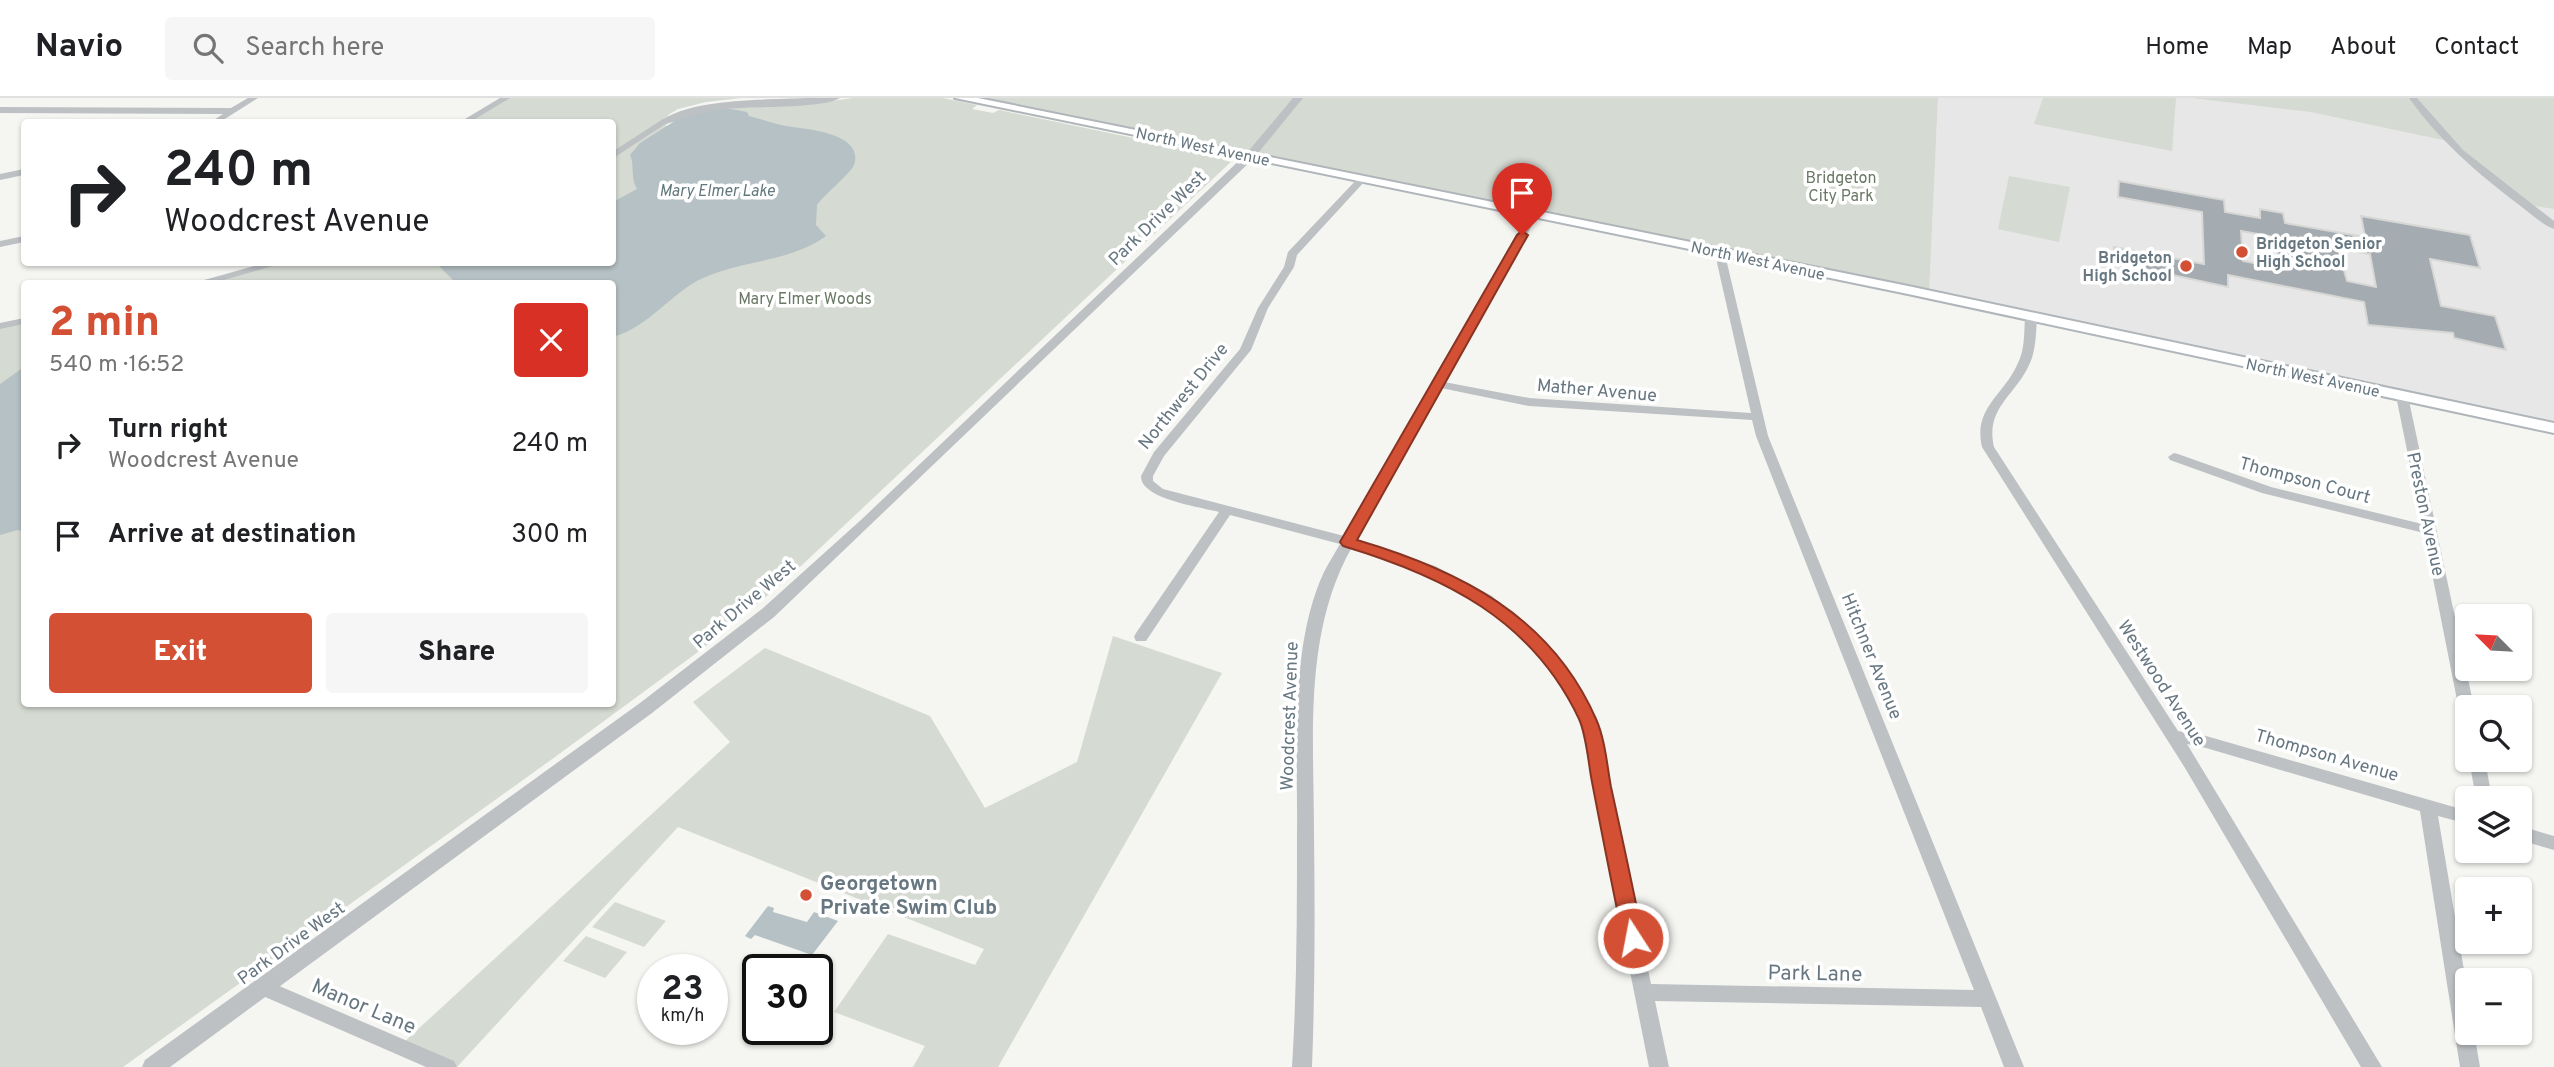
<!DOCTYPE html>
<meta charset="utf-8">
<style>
:root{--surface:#fff;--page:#f6f6f6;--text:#202124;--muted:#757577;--line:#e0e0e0;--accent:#d35035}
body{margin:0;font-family:Overpass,sans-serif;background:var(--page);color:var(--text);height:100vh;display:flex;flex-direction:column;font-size:26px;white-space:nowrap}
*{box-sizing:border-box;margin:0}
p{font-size:23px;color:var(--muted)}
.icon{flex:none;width:38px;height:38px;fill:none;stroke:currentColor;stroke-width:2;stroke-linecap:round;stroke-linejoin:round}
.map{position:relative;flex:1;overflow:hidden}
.panel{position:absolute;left:21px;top:182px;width:595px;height:427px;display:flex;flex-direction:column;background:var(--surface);border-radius:7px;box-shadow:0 2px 5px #0004}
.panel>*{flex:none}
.top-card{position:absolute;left:21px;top:21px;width:595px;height:147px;border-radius:7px;box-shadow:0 2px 5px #0004;background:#fff;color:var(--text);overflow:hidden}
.needle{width:46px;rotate:294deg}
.fabs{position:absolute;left:2455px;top:506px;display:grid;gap:14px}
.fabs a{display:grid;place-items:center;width:77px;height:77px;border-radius:7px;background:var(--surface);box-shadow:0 2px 5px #0004;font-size:35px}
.speed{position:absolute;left:637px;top:856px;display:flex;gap:14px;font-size:35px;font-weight:700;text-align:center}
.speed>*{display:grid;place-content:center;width:91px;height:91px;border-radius:50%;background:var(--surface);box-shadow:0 2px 5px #0004;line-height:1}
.speed small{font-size:18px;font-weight:400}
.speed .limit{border:4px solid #111;border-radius:10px;background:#fff;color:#111}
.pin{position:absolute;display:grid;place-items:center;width:60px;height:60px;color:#fff;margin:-72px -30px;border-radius:50% 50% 50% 0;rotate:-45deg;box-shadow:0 0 7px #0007}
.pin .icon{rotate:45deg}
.me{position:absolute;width:77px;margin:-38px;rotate:349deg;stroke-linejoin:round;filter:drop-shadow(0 0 5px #0008)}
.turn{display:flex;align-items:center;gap:24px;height:147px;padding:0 28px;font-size:32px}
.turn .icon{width:91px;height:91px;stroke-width:2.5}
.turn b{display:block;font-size:49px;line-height:60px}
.round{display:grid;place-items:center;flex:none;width:74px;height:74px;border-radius:7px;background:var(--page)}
.headline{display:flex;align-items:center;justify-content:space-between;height:119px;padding:0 28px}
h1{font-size:42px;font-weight:800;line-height:52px;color:var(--accent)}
.cta{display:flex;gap:14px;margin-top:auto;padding:14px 28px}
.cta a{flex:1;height:80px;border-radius:7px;background:var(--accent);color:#fff;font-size:28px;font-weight:800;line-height:80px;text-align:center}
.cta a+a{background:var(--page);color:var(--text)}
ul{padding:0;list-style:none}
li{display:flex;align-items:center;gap:21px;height:91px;padding:0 28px}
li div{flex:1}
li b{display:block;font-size:26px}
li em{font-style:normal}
header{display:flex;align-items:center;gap:42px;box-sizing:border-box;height:98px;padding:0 35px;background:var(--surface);border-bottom:2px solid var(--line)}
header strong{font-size:33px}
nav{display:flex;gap:38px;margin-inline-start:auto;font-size:24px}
.search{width:490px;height:63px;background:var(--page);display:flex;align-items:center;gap:18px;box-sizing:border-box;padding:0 24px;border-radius:7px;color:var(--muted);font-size:26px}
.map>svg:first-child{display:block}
</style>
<header>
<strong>Navio</strong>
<div class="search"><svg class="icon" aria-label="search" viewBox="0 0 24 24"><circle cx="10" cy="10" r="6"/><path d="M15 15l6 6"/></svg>Search here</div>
<nav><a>Home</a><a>Map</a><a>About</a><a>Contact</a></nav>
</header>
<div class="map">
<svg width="2554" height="969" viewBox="0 0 2554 969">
<rect width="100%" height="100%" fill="#f5f5f2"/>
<!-- built -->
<path fill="#e6e7e6" d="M 1938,0 L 2191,0 L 2310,14 L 2447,43 L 2525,107 L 2554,111 L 2554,330 L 1929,197 Z"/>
<!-- green -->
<path fill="#d5dad2" d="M 506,0 L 741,0 L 706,4 L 678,11 L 668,17 L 666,30 L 714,11 L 802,7 L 853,0 L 943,0 L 977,7 L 972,11 L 993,15 L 999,12 L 1234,61 L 785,483 L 702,551 L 555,659 L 123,969 L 0,969 L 0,230 L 24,224 L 24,606 L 612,606 L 612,186 L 193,185 L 285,164 L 612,164 L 612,24 L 464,24 Z
M 978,0 L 1938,0 L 1929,197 L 1106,28 Z
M 2043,0 L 2176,0 L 2172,53 L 2034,26 Z
M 2191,0 L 2554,0 L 2554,111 L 2525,107 L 2447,43 L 2310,14 Z
M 2009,78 L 2070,89 L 2059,144 L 1998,131 Z
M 1113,538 L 1222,575 L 998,969 L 913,969 L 925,948 L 834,914 L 888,836 L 975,867 L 984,851 L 678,729 L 457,969 L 402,946 L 730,644 L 693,604 L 765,550 L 930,618 L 985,710 L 1077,664 Z
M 615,804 L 666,823 L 644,849 L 592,829 Z
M 586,838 L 627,854 L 605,880 L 563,863 Z"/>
<!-- water -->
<path fill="#b5c1c4" d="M 725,10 L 747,14 L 749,18 C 761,21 774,26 786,28 C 803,31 865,34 854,67 C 850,76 824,97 817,107 L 816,127 L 826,138 C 790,164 743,162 703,180 C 672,194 649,229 613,239 L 612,186 L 456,185 L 437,166 L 612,164 L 613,104 L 637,91 C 630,79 635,67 630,57 L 640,45 L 681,19 Z
M 24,269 L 24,433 L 18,432 L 0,437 L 0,286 Z
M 768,808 L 774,810 L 773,814 L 807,824 L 814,814 L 838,823 L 812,857 L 755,837 L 751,841 L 745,838 Z"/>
<!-- building -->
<path fill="#a5acb1" stroke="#d7d7d5" stroke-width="2" fill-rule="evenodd" d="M 2119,83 L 2224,102 L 2225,114 L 2260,120 L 2260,111 L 2283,115 L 2285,125 L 2365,139 L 2361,118 L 2470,137 L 2480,170 L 2430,161 L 2441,208 L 2495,218 L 2506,252 L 2454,240 L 2453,235 L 2368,227 L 2364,204 L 2228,177 L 2228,189 L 2112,164 L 2114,149 L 2204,166 L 2202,114 L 2118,99 ZM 2241,133 L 2275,139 L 2280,170 L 2243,163 ZM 2338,151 L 2370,156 L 2376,189 L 2347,183 Z"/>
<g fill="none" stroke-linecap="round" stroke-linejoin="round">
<!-- secondary casing -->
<g stroke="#afb5b9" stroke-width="4">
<path id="secondary" d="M 955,0 L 978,0 L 1908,188 L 2554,325 L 2554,335 L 1908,196 Z"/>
</g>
<!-- minor -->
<path fill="#bdc1c4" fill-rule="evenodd" d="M 248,0 L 258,0 L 220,24 L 211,24 L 223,16 L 0,15 L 0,9 L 231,10 Z
M 500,0 L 510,0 L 470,24 L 460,24 Z
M 2409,0 L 2417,0 L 2463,52 L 2554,123 L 2554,131 C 2541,126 2529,114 2518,106 C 2477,75 2439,42 2409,0 Z
M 663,21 L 670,23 L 612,61 L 612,54 Z
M 24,71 L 24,77 L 0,82 L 0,76 Z
M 1362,78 L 1367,81 L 1365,83 L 1297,157 L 1294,169 L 1268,210 L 1251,252 L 1164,358 L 1153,378 L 1153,383 L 1163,391 L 1344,438 L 1529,115 L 1534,112 L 1539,115 L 1444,284 L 1529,300 L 1751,315 L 1717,165 L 1720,153 L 1728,153 L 1727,165 L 1768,338 L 2024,969 L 2004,969 L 1981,909 L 1655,903 L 1669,969 L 1649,969 L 1580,622 L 1544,561 L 1482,504 L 1425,474 L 1352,449 C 1303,536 1314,639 1314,735 C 1315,813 1315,891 1312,969 L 1292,969 C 1297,891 1297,814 1297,736 C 1298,654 1289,549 1324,474 C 1329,464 1335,455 1340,446 L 1230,417 L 1146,543 L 1136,543 L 1134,539 L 1136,535 L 1219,414 C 1200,409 1140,401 1141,378 L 1154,354 L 1240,251 L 1258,210 L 1284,169 L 1288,154 L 1359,79 ZM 1441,290 L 1529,308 L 1752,322 L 1756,338 L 1974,892 L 1651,886 L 1596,622 L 1554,553 L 1492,498 L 1435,468 L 1356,441 Z
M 24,138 L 24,144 L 0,149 L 0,143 Z
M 268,164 L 287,164 L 210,186 L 190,186 Z
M 2031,216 L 2037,219 C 2036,235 2036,253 2029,267 C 2015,298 1985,310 1994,349 L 2178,633 L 2206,638 L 2468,713 L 2468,726 L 2438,718 L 2468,896 L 2468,934 L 2474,934 L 2480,969 L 2460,969 L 2420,713 L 2206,650 L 2187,646 L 2382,969 L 2361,969 L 2185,670 L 1982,349 C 1973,310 2003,298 2017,267 C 2025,253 2024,235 2025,219 Z
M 24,220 L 24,226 L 0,231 L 0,225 Z
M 2402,294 L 2408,298 L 2474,609 L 2468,609 L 2468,623 L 2463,621 L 2460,617 L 2424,435 L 2262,395 L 2170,362 L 2168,359 L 2174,355 L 2178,356 L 2271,389 L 2422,426 L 2396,298 Z
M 2469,662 L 2485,662 L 2492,700 L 2476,700 Z
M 2520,728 L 2554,738 L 2554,752 L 2520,742 Z
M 263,881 L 454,963 L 457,969 L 426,969 L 256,895 L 254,889 L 256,883 Z"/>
<!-- tertiary -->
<path fill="#bdc1c4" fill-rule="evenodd" d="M 805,0 L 840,0 C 822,11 750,8 725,11 C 704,14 686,20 666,26 L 661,23 C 691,0 767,2 805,0 Z
M 1293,0 L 1303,0 L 1254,60 L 774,519 L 652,615 L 170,969 L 142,969 L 145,962 L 640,605 L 762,511 L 862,421 L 1246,56 Z"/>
<!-- secondary -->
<use href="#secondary" fill="#fff" fill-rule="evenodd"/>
</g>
<!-- route -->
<path fill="#d35035" stroke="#893422" stroke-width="2" d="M 1522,133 L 1528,137 L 1357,442 C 1459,472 1551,518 1596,621 C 1605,641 1607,667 1611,689 C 1622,739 1633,790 1643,840 L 1640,847 L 1633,849 L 1626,847 L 1623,840 C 1612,788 1602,736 1592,684 C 1588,664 1587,639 1579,621 C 1532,521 1443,478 1343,448 L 1340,444 L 1517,137 Z"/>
<!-- markers -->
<g fill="#d35035" stroke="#fff" stroke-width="2.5">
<circle cx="2242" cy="154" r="7"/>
<circle cx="2186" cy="168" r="7"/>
<circle cx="806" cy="797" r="7"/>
</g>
<g text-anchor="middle" stroke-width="7" stroke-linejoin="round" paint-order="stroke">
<!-- far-street labels -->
<g font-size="16" fill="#677781" stroke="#fff">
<text transform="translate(1203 48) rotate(12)" y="6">North West Avenue</text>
<text transform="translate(1758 162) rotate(12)" y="6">North West Avenue</text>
<text transform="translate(2313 279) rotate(12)" y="6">North West Avenue</text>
</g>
<!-- far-park labels -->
<g font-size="16" fill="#6a7865" stroke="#fff">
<text x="1841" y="85">Bridgeton<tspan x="1841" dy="18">City Park</tspan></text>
<text x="805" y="206">Mary Elmer Woods</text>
</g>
<!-- far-water labels -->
<g font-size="16" font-style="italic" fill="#63787d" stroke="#fff">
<text x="717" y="98">Mary Elmer Lake</text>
</g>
<!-- far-poi labels -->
<g font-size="16" font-weight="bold" fill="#677781" stroke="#fff" text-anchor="start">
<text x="2256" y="151">Bridgeton Senior<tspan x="2256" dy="18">High School</tspan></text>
<text x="2172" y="165" text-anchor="end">Bridgeton<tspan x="2172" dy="18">High School</tspan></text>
</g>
<!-- street labels -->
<g font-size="18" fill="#677781" stroke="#fff">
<text transform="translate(1157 120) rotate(-44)" y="6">Park Drive West</text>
<text transform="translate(1597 292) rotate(5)" y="6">Mather Avenue</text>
<text transform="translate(1183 298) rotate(-51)" y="6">Northwest Drive</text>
<text transform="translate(2305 382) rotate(15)" y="6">Thompson Court</text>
<text transform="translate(2426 416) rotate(78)" y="6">Preston Avenue</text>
<text transform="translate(744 506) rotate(-40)" y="6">Park Drive West</text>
<text transform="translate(1872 558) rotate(68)" y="6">Hitchner Avenue</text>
<text transform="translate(2162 585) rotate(57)" y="6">Westwood Avenue</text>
<text transform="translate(1289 618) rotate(-88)" y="6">Woodcrest Avenue</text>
<text transform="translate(2327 657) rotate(16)" y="6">Thompson Avenue</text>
<text transform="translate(291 845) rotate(-36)" y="6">Park Drive West</text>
</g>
<!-- near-poi labels -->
<g font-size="21" font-weight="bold" fill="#677781" stroke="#fff" text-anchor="start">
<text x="820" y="792">Georgetown<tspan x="820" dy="24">Private Swim Club</tspan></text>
</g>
<!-- near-street labels -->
<g font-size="21" fill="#677781" stroke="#fff">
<text transform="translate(1815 875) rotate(1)" y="7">Park Lane</text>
<text transform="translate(364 908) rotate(23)" y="7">Manor Lane</text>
</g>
</g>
</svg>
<div class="fabs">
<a><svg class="needle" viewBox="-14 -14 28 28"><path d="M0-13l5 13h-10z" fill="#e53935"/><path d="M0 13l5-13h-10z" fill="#757577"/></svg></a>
<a><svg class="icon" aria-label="search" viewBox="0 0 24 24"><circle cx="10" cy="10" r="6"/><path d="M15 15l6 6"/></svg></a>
<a><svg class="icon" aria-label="layers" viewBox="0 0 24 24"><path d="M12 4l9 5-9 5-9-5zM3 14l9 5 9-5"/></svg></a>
<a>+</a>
<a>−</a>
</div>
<div class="speed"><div>23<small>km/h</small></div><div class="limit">30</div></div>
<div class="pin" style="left:1522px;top:137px;background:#d93025"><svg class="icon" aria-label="arrive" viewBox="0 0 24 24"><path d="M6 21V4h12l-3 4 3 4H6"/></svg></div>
<svg class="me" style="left:1633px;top:840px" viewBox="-20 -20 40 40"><circle r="17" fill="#d35035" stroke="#fff" stroke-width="3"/><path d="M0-11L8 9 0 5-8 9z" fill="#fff"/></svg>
<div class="top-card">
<div class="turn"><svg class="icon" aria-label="right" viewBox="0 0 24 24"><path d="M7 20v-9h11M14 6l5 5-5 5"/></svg><div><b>240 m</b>Woodcrest Avenue</div></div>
</div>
<section class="panel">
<div class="headline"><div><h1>2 min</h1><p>540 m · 16:52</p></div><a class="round" style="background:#d93025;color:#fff"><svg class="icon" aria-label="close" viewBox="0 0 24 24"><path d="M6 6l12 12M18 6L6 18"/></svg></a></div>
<ul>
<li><svg class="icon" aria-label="right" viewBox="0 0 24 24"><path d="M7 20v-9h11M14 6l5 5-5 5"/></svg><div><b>Turn right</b><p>Woodcrest Avenue</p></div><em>240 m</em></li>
<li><svg class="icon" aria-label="arrive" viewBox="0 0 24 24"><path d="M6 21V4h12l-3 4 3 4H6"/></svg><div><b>Arrive at destination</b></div><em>300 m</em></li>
</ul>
<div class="cta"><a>Exit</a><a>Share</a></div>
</section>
</div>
